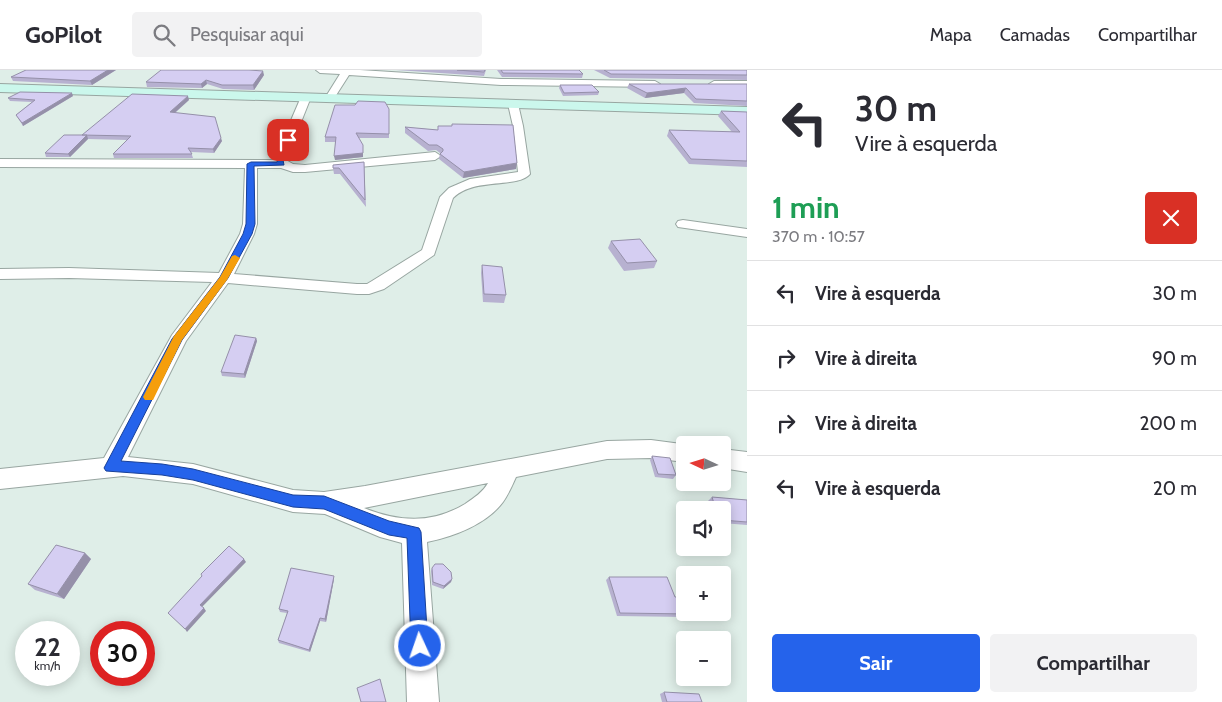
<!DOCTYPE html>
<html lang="pt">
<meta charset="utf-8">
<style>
:root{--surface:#fff;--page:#f2f2f3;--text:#2b2b33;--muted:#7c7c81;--line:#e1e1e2;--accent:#2563eb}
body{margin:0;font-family:Cabin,sans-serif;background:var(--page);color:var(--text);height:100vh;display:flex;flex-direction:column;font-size:19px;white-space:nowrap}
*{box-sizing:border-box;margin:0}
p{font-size:16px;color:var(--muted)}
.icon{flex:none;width:28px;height:28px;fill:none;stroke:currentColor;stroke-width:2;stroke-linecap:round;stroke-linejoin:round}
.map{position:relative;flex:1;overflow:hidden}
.drawer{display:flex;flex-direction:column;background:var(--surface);width:475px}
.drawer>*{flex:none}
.hud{background:#fff;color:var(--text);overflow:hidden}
.needle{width:32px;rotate:274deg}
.tools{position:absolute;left:676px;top:366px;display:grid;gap:10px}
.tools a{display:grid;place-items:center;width:55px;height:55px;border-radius:5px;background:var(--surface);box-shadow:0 2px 12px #0003;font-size:25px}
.speed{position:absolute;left:15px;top:551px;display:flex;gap:10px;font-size:25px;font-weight:700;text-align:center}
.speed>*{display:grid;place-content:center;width:65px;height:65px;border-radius:50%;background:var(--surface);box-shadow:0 2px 12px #0003;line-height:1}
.speed small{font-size:12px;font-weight:400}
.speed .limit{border:8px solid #d22;background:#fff;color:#111}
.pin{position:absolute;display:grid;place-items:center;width:42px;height:42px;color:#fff;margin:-21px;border-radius:10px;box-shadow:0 2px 8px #0006}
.me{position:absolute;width:55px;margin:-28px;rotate:357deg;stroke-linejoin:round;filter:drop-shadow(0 0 4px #0008)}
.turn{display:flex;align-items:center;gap:18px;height:105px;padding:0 25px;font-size:22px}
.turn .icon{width:65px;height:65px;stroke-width:2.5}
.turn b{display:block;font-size:35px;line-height:42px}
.round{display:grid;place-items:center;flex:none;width:52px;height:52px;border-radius:5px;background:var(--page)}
.summary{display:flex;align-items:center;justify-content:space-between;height:85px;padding:0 25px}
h1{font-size:30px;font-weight:800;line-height:38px;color:#1e9e55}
.cta{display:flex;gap:10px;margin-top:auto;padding:10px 25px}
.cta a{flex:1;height:58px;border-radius:5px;background:var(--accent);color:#fff;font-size:20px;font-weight:800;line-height:58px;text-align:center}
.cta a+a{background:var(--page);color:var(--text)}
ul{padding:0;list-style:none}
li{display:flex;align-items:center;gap:15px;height:65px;padding:0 25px;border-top:1px solid var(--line)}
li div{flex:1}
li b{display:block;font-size:19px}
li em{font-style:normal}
header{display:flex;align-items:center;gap:30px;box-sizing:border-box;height:70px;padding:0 25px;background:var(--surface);border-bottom:1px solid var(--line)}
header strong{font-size:24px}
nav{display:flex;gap:28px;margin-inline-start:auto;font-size:18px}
.search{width:350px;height:45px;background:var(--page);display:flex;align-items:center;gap:12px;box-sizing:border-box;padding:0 18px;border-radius:5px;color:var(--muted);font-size:19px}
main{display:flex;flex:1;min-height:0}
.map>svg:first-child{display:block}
</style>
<header>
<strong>GoPilot</strong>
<div class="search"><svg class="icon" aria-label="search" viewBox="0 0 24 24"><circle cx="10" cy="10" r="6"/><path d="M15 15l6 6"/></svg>Pesquisar aqui</div>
<nav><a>Mapa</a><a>Camadas</a><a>Compartilhar</a></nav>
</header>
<main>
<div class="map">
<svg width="747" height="632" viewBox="0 0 747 632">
<rect width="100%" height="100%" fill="#dfeee8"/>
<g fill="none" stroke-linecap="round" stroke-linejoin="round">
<!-- street casing -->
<g stroke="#98a6a1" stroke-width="2">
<path id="street" d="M 316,0 L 360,0 L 501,9 L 655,11 L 660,14 L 655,17 L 501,15 L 349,5 L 333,30 L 330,31 L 325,28 L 340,4 L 320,3 Z
M 714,11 L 747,11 L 747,17 L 711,16 L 709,14 Z
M 306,24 L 311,27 L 286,90 L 293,94 L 305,95 L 435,82 L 441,86 L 435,90 L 305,102 L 293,102 L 281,98 L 257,98 L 257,154 L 254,164 L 234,204 L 357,214 L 367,214 L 372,211 L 422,180 L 440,127 L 449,118 L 470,109 L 518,102 L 513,56 L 508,34 L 509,32 L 517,32 L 518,34 L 523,56 L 530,104 C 517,119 474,107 453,128 L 434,185 L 384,219 L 369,224 L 357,224 L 228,213 L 186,271 L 128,387 L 193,394 L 293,420 L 324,422 L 365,416 L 607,371 L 651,370 L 689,375 L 685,375 L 685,392 L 651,388 L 607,389 L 516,407 C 512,416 508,425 503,432 C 487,454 453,467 427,472 L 439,632 L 407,632 L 402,473 L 380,467 L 325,444 L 293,442 L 193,414 L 123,406 L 0,419 L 0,399 L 104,388 L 172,265 L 212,212 L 69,208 L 0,209 L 0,199 L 69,198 L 219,203 L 240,164 L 243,154 L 245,98 L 0,97 L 0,89 L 274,90 L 301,27 ZM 488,413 C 483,422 474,428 465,434 C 432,454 399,452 364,438 Z
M 683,150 L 747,159 L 747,167 L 678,157 L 676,154 L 678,151 Z
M 722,379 L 747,382 L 747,402 L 722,398 Z"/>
</g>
<!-- secondary casing -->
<g stroke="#98a6a1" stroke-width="2">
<path id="secondary" d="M 0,14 L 747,37 L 747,45 L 0,22 Z"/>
</g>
<!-- street -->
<use href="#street" fill="#fff" fill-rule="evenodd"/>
<!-- secondary -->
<use href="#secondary" fill="#cbf7ec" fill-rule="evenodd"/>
</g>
<!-- wall -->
<path fill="#b7b1d0" d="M 116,0 L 92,15 L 13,11 L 11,7 Z
M 396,0 L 486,0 L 484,6 Z
M 497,0 L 579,0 L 583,4 L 582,8 L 502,7 Z
M 594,0 L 747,0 L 747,10 L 610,8 Z
M 264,5 L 254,20 L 223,19 L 207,14 L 202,18 L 147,17 L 146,12 Z
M 629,14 L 747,14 L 747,36 L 694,33 L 684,23 L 645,28 L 627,18 Z
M 560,15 L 599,22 L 598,25 L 563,26 L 559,18 Z
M 73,26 L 23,56 L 16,45 L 32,32 L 10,31 L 8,28 Z
M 189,30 L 175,43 L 222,71 L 214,83 L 191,82 L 193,88 L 114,88 L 113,84 L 127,70 L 88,69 L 70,87 L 46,87 L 45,83 L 82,65 Z
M 389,39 L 389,68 L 359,68 L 363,87 L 335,90 L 335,72 L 325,72 L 325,67 Z
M 721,41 L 747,42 L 747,97 L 689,94 L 667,66 L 669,60 L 732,62 L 718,46 Z
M 452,54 L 516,99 L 463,108 L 439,89 L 440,83 L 436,80 L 428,81 L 405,63 L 405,57 L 438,60 L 452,56 Z
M 364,92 L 366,137 L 340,104 L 334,104 L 333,98 Z
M 611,171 L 657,191 L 654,198 L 624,201 L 608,178 Z
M 482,195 L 506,225 L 504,233 L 483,232 L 481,203 Z
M 256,268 L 257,271 L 245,308 L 222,306 L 221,302 Z
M 652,386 L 676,405 L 673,409 L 655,407 L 650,390 Z
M 712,427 L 747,430 L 747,455 L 722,453 L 722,440 L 712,440 L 708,431 Z
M 85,483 L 91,489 L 64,529 L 35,520 L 28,514 Z
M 432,498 L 452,509 L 451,512 L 443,519 L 432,515 L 431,501 Z
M 334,506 L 334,509 L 326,552 L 320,551 L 310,582 L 279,573 L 278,570 L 287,543 L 280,542 L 279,539 Z
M 609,507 L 675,527 L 689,544 L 685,547 L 617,546 L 606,510 Z
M 664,622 L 702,632 L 662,632 L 660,624 Z"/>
<!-- shaded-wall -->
<path fill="#9590a9" d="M 108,0 L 116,0 L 92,15 L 90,11 Z
M 263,1 L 264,5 L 254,20 L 253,15 Z
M 206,10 L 207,14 L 202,18 L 201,14 Z
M 686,18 L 684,23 L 645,28 L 647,23 Z
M 72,23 L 73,26 L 23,56 L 22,53 Z
M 188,26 L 189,30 L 171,46 L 170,42 Z
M 87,65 L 88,69 L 70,87 L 68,84 Z
M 221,68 L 222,71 L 214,83 L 213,79 Z
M 363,83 L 363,87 L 335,90 L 334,86 Z
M 517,93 L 516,99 L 463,108 L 464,102 Z
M 256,268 L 257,271 L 245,308 L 244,304 Z
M 85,483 L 91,489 L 64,529 L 57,524 Z
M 244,489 L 246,492 L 202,537 L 200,535 Z
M 334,506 L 334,509 L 326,552 L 325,549 Z
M 452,509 L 451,512 L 443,519 L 444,516 Z
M 204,538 L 206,541 L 187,562 L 185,559 Z
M 320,548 L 320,551 L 310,582 L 309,580 Z"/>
<!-- building -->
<path fill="#d5cef2" stroke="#9590a9" d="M 26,0 L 108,0 L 90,11 L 11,7 Z
M 161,0 L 249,0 L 263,1 L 253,15 L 222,15 L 206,10 L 201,14 L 146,12 Z
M 457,0 L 485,0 L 484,2 Z
M 501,0 L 579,0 L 583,4 L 503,3 Z
M 604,0 L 747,0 L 747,5 L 611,4 Z
M 629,14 L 747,14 L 747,31 L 696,29 L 686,18 L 647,23 Z
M 560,15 L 592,15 L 599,22 L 564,23 Z
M 20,22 L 72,23 L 22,53 L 16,45 L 35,30 L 8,28 Z
M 132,24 L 188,26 L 170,42 L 215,47 L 221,68 L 213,79 L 188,78 L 192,84 L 113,84 L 131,66 L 82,65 Z
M 358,31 L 385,32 L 389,39 L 389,64 L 356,63 L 363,75 L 363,83 L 334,86 L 336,67 L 325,67 L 335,35 L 355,35 Z
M 721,41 L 747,42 L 747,91 L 691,89 L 669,60 L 740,62 Z
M 452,54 L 513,55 L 517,93 L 464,102 L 440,84 L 443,81 L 443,79 L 437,75 L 429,75 L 405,57 L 438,60 L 438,56 L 452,56 Z
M 64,65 L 87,65 L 68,84 L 45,83 Z
M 364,92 L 365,130 L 339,98 L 333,98 L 333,95 Z
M 640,169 L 657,191 L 627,193 L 611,171 Z
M 482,195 L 502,197 L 506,225 L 484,224 Z
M 235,265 L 256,268 L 244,304 L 221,302 Z
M 652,386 L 670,388 L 676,405 L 658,404 Z
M 712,427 L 747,430 L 747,452 L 722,450 L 722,440 L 716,440 Z
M 56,475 L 85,483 L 57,524 L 28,514 Z
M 229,476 L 244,489 L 200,535 L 204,538 L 185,559 L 168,543 L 202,506 L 201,504 Z
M 435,494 L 443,494 L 451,502 L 452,509 L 444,516 L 433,512 L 432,498 Z
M 291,498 L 334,506 L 325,549 L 320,548 L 309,580 L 278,570 L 288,541 L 279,539 Z
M 609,507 L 667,507 L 675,527 L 682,527 L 685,534 L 685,542 L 688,542 L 689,544 L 620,543 Z
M 380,609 L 386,632 L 361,632 L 357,618 Z
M 664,622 L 699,624 L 702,632 L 667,632 Z"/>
<!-- route -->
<path fill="#2563eb" stroke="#184099" d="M 288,68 L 292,70 L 283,90 L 284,95 L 254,96 L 255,154 L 252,164 L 228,208 L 182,270 L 121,391 L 162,394 L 193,399 L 293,425 L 324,426 L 389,451 L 419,458 L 421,462 L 428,576 L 425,581 L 420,584 L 414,581 L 411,576 L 407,468 L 389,465 L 324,439 L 293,437 L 193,410 L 162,405 L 106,401 L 104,398 L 172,269 L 220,207 L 243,164 L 246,154 L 247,94 L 251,92 L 277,92 L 285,70 Z"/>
<!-- slow -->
<path fill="#f59e0b" d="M 235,185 L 240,188 L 227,210 L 182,270 L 153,330 L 145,330 L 143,327 L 174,266 L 220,207 L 232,186 Z"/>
</svg>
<div class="tools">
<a><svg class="needle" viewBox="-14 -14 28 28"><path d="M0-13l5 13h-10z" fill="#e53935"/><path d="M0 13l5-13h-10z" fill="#7c7c81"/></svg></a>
<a><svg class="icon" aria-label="sound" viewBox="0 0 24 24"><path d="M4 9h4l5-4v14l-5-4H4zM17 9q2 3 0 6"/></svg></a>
<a>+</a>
<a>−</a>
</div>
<div class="speed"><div>22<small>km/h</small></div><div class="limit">30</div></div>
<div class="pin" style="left:288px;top:70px;background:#d93025"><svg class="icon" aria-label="arrive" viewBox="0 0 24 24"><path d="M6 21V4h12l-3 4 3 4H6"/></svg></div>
<svg class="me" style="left:420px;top:576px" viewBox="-20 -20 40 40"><circle r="17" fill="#2563eb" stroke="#fff" stroke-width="3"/><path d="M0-11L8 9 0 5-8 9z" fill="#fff"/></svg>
</div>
<section class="drawer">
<div class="hud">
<div class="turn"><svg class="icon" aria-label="left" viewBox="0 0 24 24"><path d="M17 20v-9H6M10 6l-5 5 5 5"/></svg><div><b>30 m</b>Vire à esquerda</div></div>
</div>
<div class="summary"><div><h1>1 min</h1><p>370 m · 10:57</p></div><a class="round" style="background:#d93025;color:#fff"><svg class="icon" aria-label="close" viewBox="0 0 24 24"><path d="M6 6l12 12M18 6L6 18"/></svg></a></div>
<ul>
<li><svg class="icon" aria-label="left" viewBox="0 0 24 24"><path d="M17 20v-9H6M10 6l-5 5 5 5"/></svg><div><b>Vire à esquerda</b></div><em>30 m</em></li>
<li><svg class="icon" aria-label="right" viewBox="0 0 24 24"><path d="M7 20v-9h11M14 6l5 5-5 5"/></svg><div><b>Vire à direita</b></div><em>90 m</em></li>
<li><svg class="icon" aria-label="right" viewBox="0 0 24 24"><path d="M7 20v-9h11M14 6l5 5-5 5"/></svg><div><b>Vire à direita</b></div><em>200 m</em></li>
<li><svg class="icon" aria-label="left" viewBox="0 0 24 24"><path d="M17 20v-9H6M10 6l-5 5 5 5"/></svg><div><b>Vire à esquerda</b></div><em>20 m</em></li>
</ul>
<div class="cta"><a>Sair</a><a>Compartilhar</a></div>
</section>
</main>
